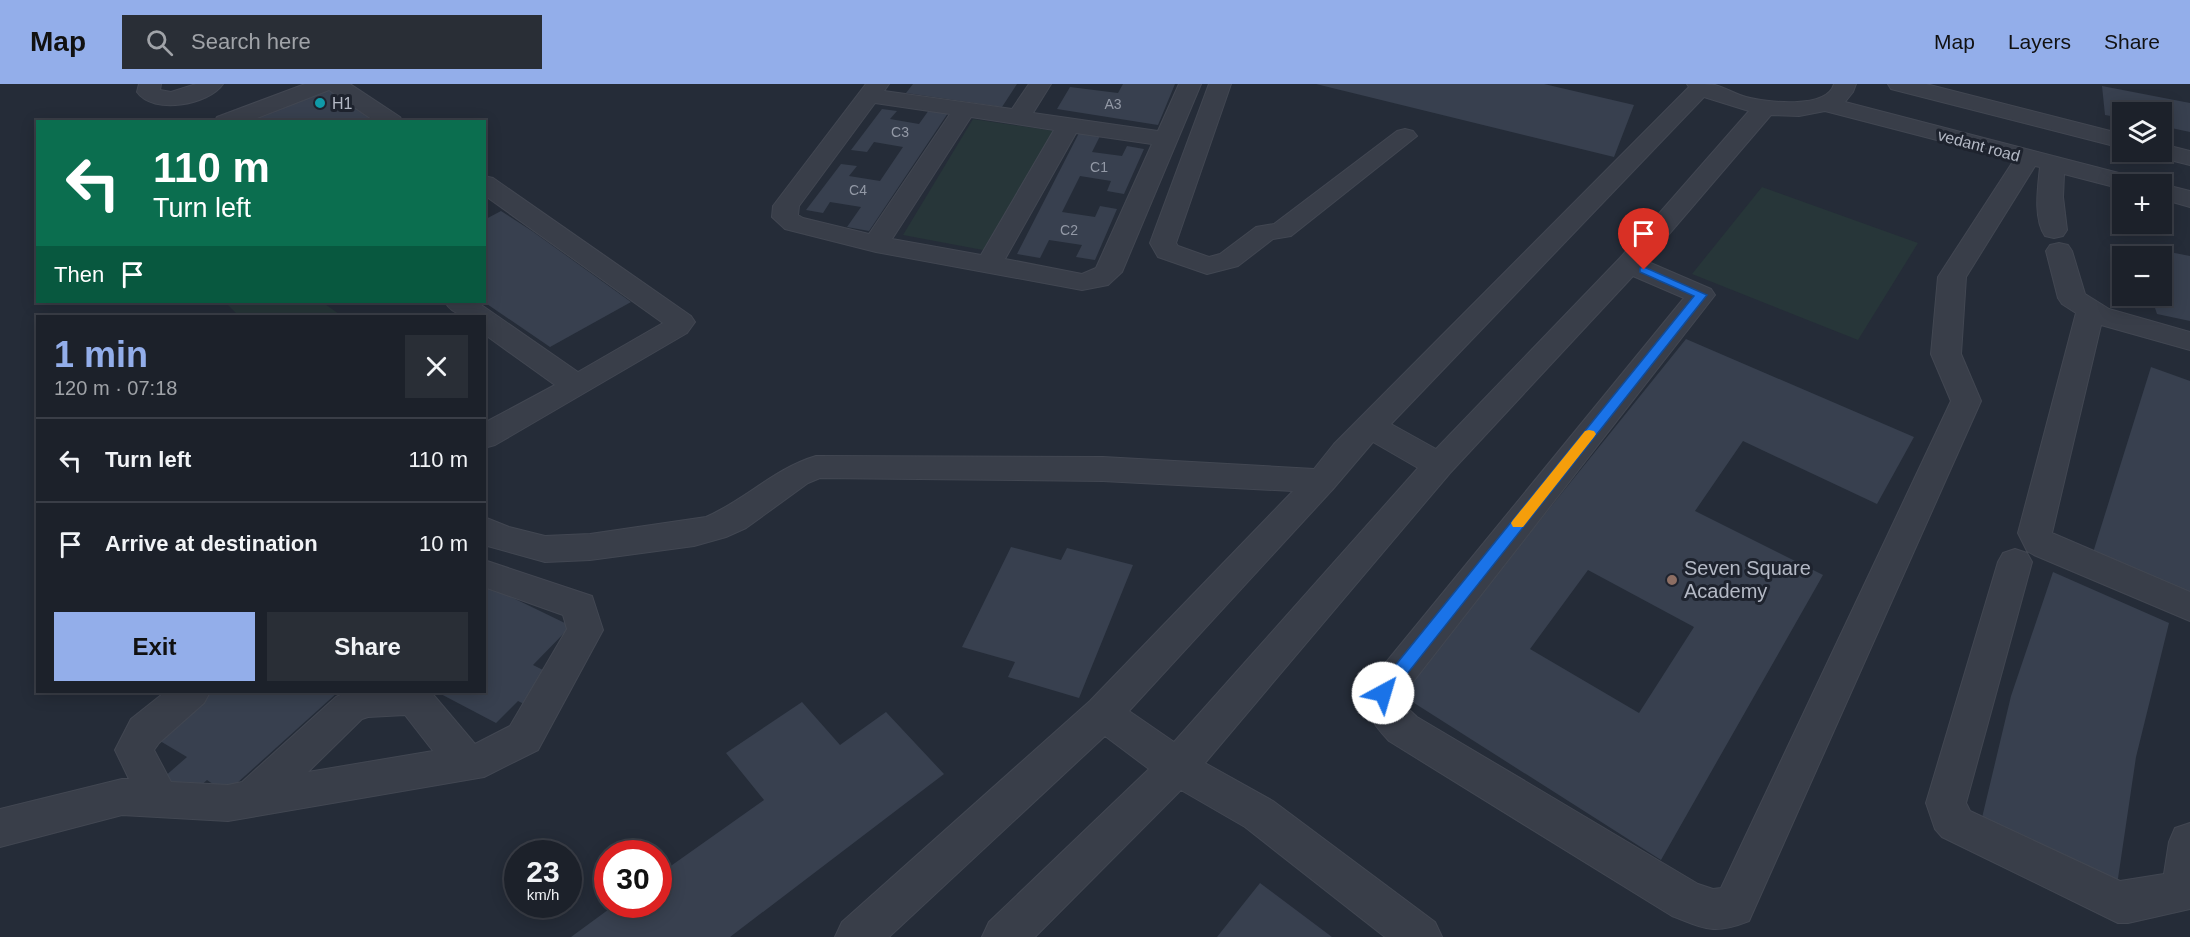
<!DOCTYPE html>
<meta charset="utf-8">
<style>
:root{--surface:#1c212a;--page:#292e36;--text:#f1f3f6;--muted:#a0a3a8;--line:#3a3e47;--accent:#93aeea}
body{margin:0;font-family:Helvetica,sans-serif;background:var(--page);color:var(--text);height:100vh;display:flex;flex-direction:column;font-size:22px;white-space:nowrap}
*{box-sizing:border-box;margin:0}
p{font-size:20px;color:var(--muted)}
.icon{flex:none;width:33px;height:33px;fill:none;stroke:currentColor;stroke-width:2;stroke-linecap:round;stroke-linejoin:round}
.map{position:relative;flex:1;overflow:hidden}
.details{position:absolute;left:36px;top:231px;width:450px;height:378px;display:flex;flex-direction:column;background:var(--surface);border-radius:0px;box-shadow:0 3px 15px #0003,0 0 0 2px var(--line)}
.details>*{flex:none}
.hud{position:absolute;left:36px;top:36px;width:450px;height:183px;border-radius:0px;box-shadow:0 3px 15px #0003,0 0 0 2px var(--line);background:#0b6e4f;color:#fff;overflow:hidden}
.fabs{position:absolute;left:2112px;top:18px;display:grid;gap:12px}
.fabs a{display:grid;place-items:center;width:60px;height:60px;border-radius:0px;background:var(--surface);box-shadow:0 3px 15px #0003,0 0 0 2px var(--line);font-size:30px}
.speed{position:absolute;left:504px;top:756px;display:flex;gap:12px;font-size:30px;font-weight:700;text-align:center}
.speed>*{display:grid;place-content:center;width:78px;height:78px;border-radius:50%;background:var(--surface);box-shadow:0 3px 15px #0003,0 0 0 2px var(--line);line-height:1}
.speed small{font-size:15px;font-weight:400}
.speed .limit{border:9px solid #d22;background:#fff;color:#111}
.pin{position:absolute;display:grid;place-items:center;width:51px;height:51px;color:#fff;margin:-62px -26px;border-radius:50% 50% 50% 0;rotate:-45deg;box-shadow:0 0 6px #0007}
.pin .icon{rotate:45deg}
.me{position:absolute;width:66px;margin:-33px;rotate:39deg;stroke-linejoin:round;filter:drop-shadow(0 0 4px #0008)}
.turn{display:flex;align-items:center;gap:21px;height:126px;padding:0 18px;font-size:27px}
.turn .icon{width:78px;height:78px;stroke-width:2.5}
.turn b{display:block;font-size:42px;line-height:51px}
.then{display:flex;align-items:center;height:57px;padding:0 18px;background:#0003;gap:12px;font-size:22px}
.round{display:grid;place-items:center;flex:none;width:63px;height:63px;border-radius:0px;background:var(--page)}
.summary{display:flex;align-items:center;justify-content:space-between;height:102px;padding:0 18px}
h1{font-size:36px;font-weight:700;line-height:45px;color:var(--accent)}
.button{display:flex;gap:12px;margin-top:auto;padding:12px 18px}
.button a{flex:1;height:69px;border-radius:0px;background:var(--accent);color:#111;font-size:24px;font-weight:700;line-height:69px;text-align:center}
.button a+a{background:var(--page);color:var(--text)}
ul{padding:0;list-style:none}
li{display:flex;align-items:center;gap:18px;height:84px;padding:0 18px;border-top:2px solid var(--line)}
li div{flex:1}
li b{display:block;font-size:22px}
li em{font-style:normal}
header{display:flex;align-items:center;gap:36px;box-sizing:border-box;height:84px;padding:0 30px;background:var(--accent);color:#111}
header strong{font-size:28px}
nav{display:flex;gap:33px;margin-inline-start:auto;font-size:21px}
.search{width:420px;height:54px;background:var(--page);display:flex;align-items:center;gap:15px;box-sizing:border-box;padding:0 21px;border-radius:0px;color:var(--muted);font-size:22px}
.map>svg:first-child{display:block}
</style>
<header>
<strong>Map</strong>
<div class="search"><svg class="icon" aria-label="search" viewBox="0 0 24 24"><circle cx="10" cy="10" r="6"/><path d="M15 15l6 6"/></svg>Search here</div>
<nav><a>Map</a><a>Layers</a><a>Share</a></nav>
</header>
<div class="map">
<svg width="2190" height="853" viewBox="0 0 2190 853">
<rect width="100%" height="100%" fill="#252c38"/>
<!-- green -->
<path fill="#273639" d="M 973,35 L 1054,47 L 983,166 L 903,151 Z
M 1762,103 L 1918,159 L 1858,256 L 1692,190 Z
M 225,218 L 322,218 L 342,232 L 239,232 Z"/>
<!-- building -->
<path fill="#38404f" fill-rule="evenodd" d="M 913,0 L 1017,0 L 1002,23 L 906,9 Z
M 1123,0 L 1175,0 L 1158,41 L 1057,25 L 1070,3 L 1118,9 Z
M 1316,0 L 1544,0 L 1634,21 L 1614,73 Z
M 2102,2 L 2190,19 L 2190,48 L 2162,42 L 2162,28 L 2122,28 L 2122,34 L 2105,31 Z
M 328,4 L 375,35 L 369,38 L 244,37 Z
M 882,25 L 897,27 L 890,35 L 919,40 L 929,26 L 948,29 L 869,147 L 847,143 L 861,123 L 830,118 L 823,129 L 806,126 L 841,80 L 857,82 L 849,92 L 880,97 L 903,63 L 874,58 L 867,68 L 851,66 Z
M 1080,47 L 1101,50 L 1092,68 L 1122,72 L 1127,62 L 1144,65 L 1124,110 L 1107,107 L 1111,97 L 1080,92 L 1062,128 L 1095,133 L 1100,122 L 1117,125 L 1095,176 L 1076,173 L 1082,161 L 1049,156 L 1040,174 L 1017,170 Z
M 501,127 L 532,147 L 631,218 L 550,263 L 484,218 L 484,136 Z
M 2134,161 L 2190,172 L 2190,237 L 2157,230 L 2151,212 L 2162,212 L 2162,172 L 2137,172 Z
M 1686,255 L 1914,353 L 1877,420 L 1743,357 L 1695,427 L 1823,491 L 1661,776 L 1400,610 ZM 1588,486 L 1694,543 L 1639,629 L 1530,565 Z
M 2151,283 L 2190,297 L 2190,517 L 2091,475 Z
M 1011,463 L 1061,476 L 1067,464 L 1133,481 L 1079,614 L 1008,593 L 1015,578 L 962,563 Z
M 2053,488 L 2169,539 L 2136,673 L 2116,808 L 1981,738 L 2011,612 Z
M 484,500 L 571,542 L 533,581 L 557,593 L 528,622 L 518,617 L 496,639 L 437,608 L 484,608 Z
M 202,608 L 338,608 L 226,709 L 207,696 L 191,710 L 163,694 L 187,673 L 150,651 Z
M 802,618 L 840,661 L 886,628 L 944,690 L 730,853 L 571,853 L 616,820 L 658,820 L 658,791 L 764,716 L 726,669 Z
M 1260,799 L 1332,853 L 1217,853 Z"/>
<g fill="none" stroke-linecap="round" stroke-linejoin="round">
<!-- street casing -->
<g stroke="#424752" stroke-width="2">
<path id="street" d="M 139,0 L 161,0 L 160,6 L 171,8 L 196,0 L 223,0 C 209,21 153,31 137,8 Z
M 305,0 L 350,0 L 400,33 L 403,38 L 376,38 L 329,6 L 247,38 L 214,38 L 217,33 Z
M 866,0 L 889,0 L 884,7 L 1012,25 L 1029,0 L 1051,0 L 1033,29 L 1158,47 L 1179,0 L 1201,0 L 1122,188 L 1108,201 L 1082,206 L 876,168 L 785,145 L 772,133 L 773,122 ZM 875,19 L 950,30 L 869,150 L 803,134 L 798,131 L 799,122 ZM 971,33 L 1054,46 L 981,171 L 892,155 ZM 1076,49 L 1152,60 L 1096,184 L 1082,190 L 1005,175 Z
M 1209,0 L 1231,0 L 1176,159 L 1178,162 L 1209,173 L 1220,170 L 1256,143 L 1274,140 L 1397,47 L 1405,45 L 1413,47 L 1417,52 L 1291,152 L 1273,155 L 1238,182 L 1207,190 L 1158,173 L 1150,159 Z
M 1687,0 C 1695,0 1707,0 1715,1 C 1726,4 1735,10 1746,13 C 1765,18 1827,26 1834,0 L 1856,0 L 1853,8 L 1845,18 L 2142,95 L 2145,100 L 2122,100 L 2122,105 L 2064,90 L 2063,113 L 2067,146 L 2063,152 L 2054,154 L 2045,152 C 2033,134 2038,103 2040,83 L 2035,82 L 1966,193 L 1961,270 L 1981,317 L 1749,837 C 1713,851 1706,845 1672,832 L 1389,657 C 1373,640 1358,622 1370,598 L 1684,214 L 1633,192 L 1450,389 L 1205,679 L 1273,717 L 1435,838 L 1442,853 L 1385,853 L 1245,743 L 1181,706 L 1035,853 L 982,853 L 989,838 L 1149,685 L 1105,652 L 889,853 L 835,853 L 842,838 L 1090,617 L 1293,407 L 1103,397 L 820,394 L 808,399 L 746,444 L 726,453 L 694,462 L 590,476 L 545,478 L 484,461 L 484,433 L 509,443 L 545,452 L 590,450 L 706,433 C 745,416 775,384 816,372 L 1103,373 L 1314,385 L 1334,360 L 1689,3 ZM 1704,13 L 1749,27 L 1620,174 L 1436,365 L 1391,340 ZM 1825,27 L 2014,76 L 1938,193 L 1931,270 L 1951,317 L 1721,804 L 1713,805 L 1698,800 L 1417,633 L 1404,621 L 1402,612 L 1715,211 L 1711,205 L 1646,177 L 1771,31 L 1799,32 ZM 1373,358 L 1418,384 L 1174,658 L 1129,627 L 1333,405 Z
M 1888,0 L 1926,0 L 2122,50 L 2122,64 L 1891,5 Z
M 2162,60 L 2190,67 L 2190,81 L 2154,72 L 2150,68 L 2162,68 Z
M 484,92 L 493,94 L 691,232 L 695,238 L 687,249 L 495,361 L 484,364 L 484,339 L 555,301 L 484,250 L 484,232 C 468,232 454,233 445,218 L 477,218 L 578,288 L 663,239 L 484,111 Z
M 2162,100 L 2190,107 L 2190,123 L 2162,115 Z
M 2059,159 L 2068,161 L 2072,167 L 2085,210 L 2109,225 L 2190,248 L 2190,266 L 2101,241 L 2052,449 L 2190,508 L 2190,537 L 2034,471 L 2027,467 L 2018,449 L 2076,229 L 2062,220 L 2058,214 L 2046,167 L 2050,161 Z
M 2015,465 L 2027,469 L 2032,478 L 1966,719 L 1970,727 L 2120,797 L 2164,790 L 2169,758 L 2175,744 L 2190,739 L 2190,825 L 2128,839 L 2118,839 L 1942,753 L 1935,745 L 1926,719 L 1998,478 L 2003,469 Z
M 484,476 L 592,512 L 603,546 L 538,666 L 484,693 L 228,737 L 122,731 L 0,763 L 0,725 L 122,695 L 129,695 L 115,666 L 131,635 L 165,608 L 210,608 L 204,619 L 159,659 L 154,666 L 171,698 L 228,701 L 242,698 L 336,613 L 347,608 L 431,608 L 475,660 L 510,642 L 567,545 L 563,531 L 484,503 ZM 405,631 L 433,667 L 308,688 L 362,635 L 368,633 Z"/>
</g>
<!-- street -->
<use href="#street" fill="#393e49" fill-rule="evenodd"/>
</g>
<!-- route -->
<path fill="#1a73e8" stroke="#114b97" stroke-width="1.5" d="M 1644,183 L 1707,211 L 1388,614 L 1383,616 L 1377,614 L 1375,609 L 1377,604 L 1694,212 L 1640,188 L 1640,184 Z"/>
<!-- slow -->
<path fill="#f59e0b" d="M 1589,346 L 1594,347 L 1596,350 L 1594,353 L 1523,443 L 1513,443 L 1511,439 L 1513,436 L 1585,347 Z"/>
<!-- markers -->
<circle fill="#0f9aa8" stroke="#1e232e" stroke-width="2" cx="320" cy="19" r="6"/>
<circle fill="#8d6e63" stroke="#1e232e" stroke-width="2" cx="1672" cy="496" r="6"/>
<g text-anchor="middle" stroke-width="6" stroke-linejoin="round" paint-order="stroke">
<!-- far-number labels -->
<g font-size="14" fill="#9399a6">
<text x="1113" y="25">A3</text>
<text x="900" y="53">C3</text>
<text x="1099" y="88">C1</text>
<text x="858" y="111">C4</text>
<text x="1069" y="151">C2</text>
</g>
<!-- far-poi labels -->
<g font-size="16" fill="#b4b9c5" stroke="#1e232e" text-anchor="start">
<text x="332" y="25">H1</text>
</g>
<!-- far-street labels -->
<g font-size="16" fill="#b4b9c5" stroke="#1e232e">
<text transform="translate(1979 61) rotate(15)" y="6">vedant road</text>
</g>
<!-- poi labels -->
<g font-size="20" fill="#b4b9c5" stroke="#1e232e" text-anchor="start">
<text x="1684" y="491">Seven Square<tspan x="1684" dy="23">Academy</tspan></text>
</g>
</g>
</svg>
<div class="fabs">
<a><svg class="icon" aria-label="layers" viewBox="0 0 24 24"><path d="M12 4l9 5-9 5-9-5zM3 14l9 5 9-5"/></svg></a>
<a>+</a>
<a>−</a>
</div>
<div class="speed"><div>23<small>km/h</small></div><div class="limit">30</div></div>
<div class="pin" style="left:1644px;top:186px;background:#d93025"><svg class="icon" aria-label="arrive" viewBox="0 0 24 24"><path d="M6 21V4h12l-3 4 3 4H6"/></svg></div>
<svg class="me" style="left:1383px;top:609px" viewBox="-20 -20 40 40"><circle r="19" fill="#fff"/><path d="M0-13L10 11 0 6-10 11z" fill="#1a73e8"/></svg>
<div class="hud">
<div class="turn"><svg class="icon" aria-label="left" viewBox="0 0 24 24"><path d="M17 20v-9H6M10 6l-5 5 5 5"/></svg><div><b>110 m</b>Turn left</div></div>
<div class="then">Then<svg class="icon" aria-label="arrive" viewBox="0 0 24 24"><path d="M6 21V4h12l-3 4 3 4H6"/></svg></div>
</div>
<section class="details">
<div class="summary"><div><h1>1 min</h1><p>120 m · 07:18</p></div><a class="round"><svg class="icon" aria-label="close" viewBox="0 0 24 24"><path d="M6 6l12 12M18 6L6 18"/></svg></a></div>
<ul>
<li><svg class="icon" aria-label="left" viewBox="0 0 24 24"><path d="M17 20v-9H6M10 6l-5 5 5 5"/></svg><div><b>Turn left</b></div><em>110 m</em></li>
<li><svg class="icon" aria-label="arrive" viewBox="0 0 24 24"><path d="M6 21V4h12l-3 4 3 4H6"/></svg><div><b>Arrive at destination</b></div><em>10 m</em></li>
</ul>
<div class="button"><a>Exit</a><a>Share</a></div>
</section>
</div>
